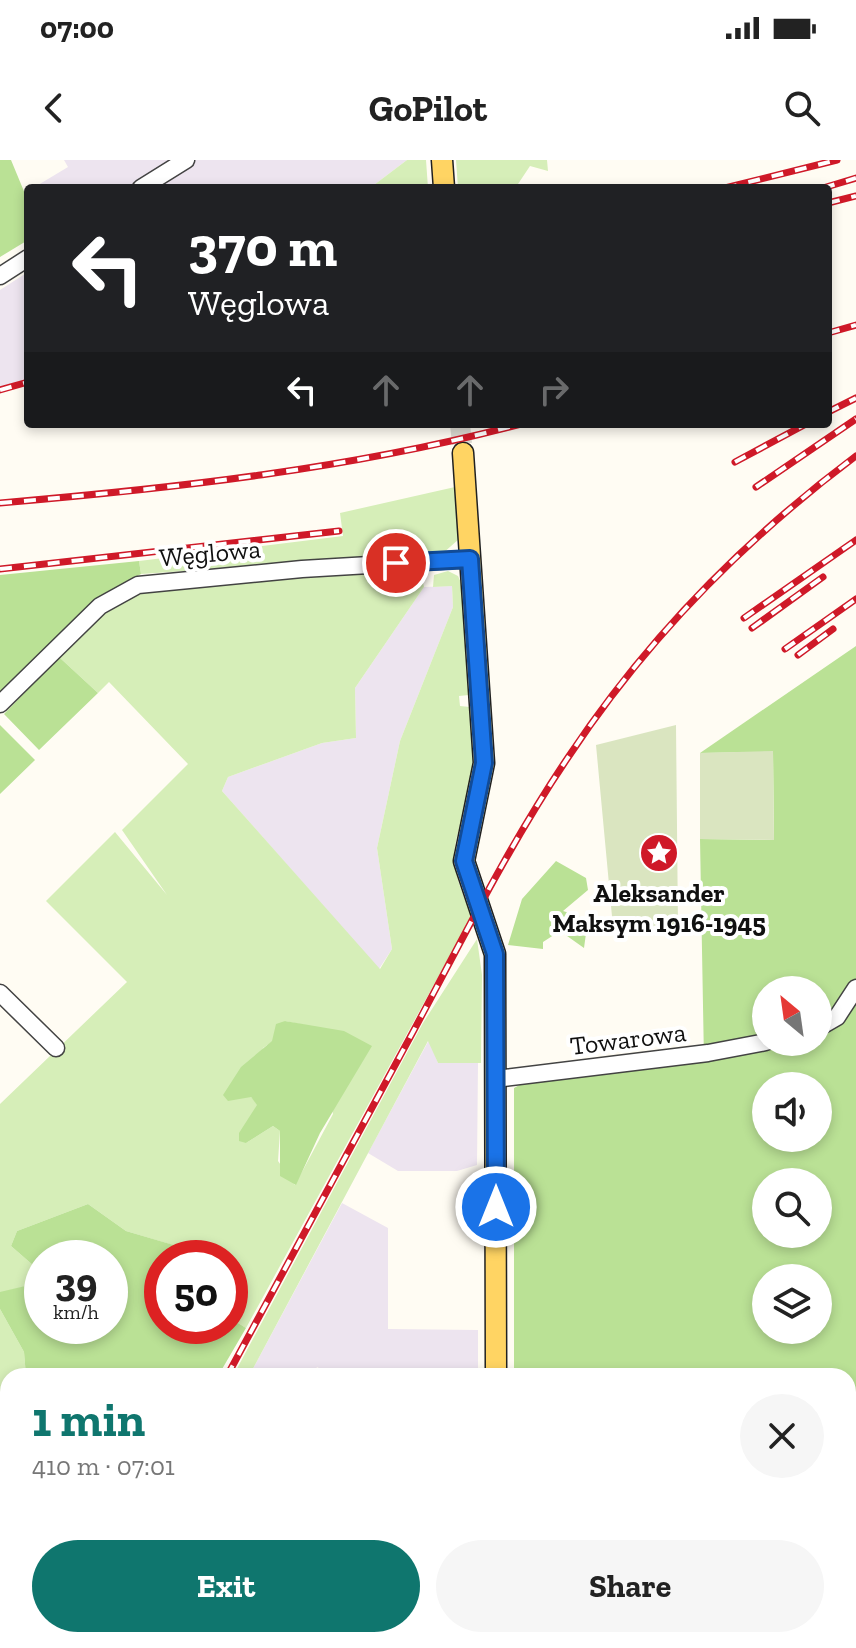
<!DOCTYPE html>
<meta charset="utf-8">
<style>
:root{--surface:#fff;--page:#f6f6f6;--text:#222;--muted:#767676;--accent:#0f766e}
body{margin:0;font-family:"Zilla Slab",serif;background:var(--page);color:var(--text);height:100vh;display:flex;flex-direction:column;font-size:30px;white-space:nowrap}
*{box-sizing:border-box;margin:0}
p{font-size:26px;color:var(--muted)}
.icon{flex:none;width:44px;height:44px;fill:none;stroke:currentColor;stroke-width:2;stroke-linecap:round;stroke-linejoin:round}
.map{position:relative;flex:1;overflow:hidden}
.panel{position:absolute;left:0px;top:1208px;width:856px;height:280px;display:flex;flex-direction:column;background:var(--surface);border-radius:24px 24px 0 0;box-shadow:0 4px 12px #0003}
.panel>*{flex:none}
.banner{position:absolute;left:24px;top:24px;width:808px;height:244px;border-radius:8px;box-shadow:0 4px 12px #0003;background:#202124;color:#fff;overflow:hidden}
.needle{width:52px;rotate:331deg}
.fabs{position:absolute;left:752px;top:816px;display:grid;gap:16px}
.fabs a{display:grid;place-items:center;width:80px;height:80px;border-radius:50%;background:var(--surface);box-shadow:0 4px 12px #0003;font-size:40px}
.speed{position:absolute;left:24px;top:1080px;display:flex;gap:16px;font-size:40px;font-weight:700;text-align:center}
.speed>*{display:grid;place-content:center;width:104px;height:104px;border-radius:50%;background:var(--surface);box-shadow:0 4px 12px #0003;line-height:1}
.speed small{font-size:20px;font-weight:400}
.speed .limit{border:12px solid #d22;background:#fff;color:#111}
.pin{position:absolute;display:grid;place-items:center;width:68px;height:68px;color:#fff;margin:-34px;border:4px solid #fff;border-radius:50%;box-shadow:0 2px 8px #0007}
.me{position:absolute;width:88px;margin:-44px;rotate:0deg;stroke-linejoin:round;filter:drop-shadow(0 0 6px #0008)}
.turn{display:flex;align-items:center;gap:28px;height:168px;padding:0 32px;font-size:36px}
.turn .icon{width:104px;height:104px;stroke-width:2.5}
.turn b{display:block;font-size:56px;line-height:68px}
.lanes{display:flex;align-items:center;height:76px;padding:0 32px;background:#0003;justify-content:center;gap:40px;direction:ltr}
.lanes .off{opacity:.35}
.round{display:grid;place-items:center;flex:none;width:84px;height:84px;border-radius:42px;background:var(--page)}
.head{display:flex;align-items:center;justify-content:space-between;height:136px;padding:0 32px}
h1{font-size:48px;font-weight:700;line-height:60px;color:var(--accent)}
.action{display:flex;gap:16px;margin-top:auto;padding:16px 32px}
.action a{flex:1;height:92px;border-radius:48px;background:var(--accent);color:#fff;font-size:32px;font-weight:700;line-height:92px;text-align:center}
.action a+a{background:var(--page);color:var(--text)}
.status{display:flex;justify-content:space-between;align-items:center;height:56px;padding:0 40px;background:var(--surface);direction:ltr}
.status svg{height:22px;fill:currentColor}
header{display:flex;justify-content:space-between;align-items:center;height:104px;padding:0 32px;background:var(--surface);font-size:36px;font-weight:700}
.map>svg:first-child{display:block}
</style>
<div class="status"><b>07:00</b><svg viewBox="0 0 49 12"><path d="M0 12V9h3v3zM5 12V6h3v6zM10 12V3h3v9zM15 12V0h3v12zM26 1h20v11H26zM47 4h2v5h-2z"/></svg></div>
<header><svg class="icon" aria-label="back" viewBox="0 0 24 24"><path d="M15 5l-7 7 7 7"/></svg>GoPilot<svg class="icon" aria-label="search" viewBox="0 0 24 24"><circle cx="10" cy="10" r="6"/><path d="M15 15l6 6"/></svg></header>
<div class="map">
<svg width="856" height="1488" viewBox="0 0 856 1488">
<rect width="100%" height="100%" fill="#fffcf3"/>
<!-- industrial -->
<path fill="#ede4ef" d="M 64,0 L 407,0 L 370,28 L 40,28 L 38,25 L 68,7 Z
M 28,112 L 28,219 L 0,227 L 0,130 Z
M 452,426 L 453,447 L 400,581 L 377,688 L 392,789 L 379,809 L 222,631 L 228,617 L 322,583 L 356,578 L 355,528 L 424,427 Z
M 429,880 L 438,903 L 478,903 L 477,1005 L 457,1011 L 398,1011 L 368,993 Z
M 342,1043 L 388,1068 L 388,1169 L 478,1170 L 478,1216 L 334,1216 L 317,1207 L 312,1216 L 249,1216 Z
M 146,1480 L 216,1480 L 205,1488 L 153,1488 Z"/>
<!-- green -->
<path fill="#d6eeb8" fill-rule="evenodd" d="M 407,0 L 426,0 L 428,28 L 370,28 Z
M 456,0 L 547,0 L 548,11 L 530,6 L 518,24 L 520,28 L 458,28 Z
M 455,327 L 459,379 L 442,394 L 141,414 L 139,401 L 343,376 L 340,353 Z
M 411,407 L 421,414 L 424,427 L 355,528 L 356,578 L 322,583 L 228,617 L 222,631 L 380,809 L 392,789 L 377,688 L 400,581 L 453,447 L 452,426 L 433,427 L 434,415 L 448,411 L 458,416 L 463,427 L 469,535 L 459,536 L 460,546 L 470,547 C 472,569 475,593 472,616 C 462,683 438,684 472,755 L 246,1168 L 230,1158 L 235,1149 L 230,1141 L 230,1098 L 199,1098 L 193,1091 L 126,1071 L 88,1044 L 17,1071 L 11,1086 L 42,1113 L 42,1122 L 0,1133 L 0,944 L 127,822 L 46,741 L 115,672 L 167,735 L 122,670 L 188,604 L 109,522 L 98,533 L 59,497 L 105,449 L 140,429 ZM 285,861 L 314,867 L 333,954 L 295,1025 L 278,1001 L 280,971 L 273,966 L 246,983 L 258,945 L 251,937 L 263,888 L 273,881 Z
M 477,779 L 482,815 L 481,903 L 438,903 L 428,881 L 249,1216 L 233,1216 L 423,863 Z
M 0,1149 L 24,1192 L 26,1216 L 8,1216 L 8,1233 L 0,1238 Z
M 383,1480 L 459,1480 L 458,1488 L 389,1488 Z"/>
<!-- forest -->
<path fill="#bae195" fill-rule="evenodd" d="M 0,0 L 11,0 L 28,41 L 28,80 L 0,97 Z
M 139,401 L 141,414 L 98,438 L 0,535 L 0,415 Z
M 856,486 L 856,1401 L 848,1403 L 848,1216 L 514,1216 L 514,928 L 523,923 L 704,901 L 700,679 L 774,680 L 773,592 L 700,593 ZM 766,830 L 818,830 L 818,882 L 766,882 ZM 766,926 L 818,926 L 818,978 L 766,978 ZM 766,1022 L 818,1022 L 818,1074 L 766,1074 ZM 766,1118 L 818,1118 L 818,1170 L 766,1170 Z
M 59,497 L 98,533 L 39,590 L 4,554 Z
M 0,565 L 35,600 L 0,634 Z
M 556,701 L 586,718 L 588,730 L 563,751 L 588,759 L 584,788 L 560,771 L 543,782 L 543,789 L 508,785 L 522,739 Z
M 285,861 L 344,871 L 372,886 L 320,973 L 296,1025 L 280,1016 L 280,971 L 273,966 L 246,983 L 239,981 L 239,973 L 257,945 L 251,937 L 228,941 L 223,935 L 241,907 L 272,881 L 276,864 Z
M 88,1044 L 126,1071 L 194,1091 L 199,1098 L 162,1098 L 162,1166 L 230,1166 L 230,1158 L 246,1168 L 218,1216 L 26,1216 L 24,1192 L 0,1149 L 0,1132 L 42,1122 L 42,1166 L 110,1166 L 110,1098 L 42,1098 L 42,1113 L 11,1086 L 17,1071 Z
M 8,1233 L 8,1480 L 69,1480 L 64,1488 L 0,1488 L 0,1238 Z
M 856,1422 L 855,1488 L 710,1488 L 728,1480 L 848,1480 L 848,1426 Z"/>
<!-- cemetery -->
<path fill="#dae5c0" d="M 676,565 L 678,767 L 613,767 L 596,585 Z
M 773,591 L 774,680 L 700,679 L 700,593 Z"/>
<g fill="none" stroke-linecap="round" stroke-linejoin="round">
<!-- major-tunnel -->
<path stroke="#dbd9d1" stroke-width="20" stroke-dasharray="20 10" stroke-linecap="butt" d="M 460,264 L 463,293"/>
<!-- minor casing -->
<g stroke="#434343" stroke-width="19">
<path id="minor" d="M 141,28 L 186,0
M 0,116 L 28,98
M 0,544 L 100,446 L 138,425 L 302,409 L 470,399
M 0,833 L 56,888
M 818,868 L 837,857 L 856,828
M 496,919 L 708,893 L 766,882"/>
</g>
<!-- major casing -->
<g stroke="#212121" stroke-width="23">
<path id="major" d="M 442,0 L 444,28
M 463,293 L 484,603 L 464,701 L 495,794 L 496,1216
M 474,1488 L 475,1480"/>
</g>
<!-- minor -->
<use href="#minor" stroke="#fff" stroke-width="16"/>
<!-- major -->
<use href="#major" stroke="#ffd463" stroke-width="20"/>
<!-- rail casing -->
<g stroke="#cf1928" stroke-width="7">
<path id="rail" d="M 725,28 L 837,0
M 823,28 L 856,18
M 828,43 L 856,36
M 828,173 L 856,165
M 0,230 L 28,222
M 828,252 L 856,238
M 735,302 L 806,264
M 756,327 L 856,259
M 0,343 C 176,328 350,309 521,264
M 0,409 L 339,371
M 744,458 L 856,380
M 752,468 L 823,417
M 785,489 L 856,439
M 798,495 L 833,469
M 227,1216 C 289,1101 352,985 414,870 C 463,778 510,683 569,596 C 646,480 745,379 856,296
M 81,1488 L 85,1480"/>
</g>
<!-- rail -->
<use href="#rail" stroke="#fff" stroke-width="4" stroke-dasharray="12" stroke-linecap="butt"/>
</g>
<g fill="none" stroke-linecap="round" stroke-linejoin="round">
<!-- route casing -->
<g stroke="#114b97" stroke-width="20">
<path id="route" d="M 396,403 L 470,399 L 484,603 L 464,701 L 495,794 L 496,1047"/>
</g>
<!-- route -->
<use href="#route" stroke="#1a73e8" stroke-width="14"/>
</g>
<!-- icons -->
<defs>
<g id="sight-disc" transform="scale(2)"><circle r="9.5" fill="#cf1928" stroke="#fff"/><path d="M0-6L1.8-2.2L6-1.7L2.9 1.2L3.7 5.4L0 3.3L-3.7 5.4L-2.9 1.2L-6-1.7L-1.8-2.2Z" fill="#fff"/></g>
</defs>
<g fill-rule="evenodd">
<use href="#sight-disc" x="659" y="693"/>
</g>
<g text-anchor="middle" stroke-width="8" stroke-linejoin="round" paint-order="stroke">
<!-- street labels -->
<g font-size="26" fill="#101010" stroke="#fff">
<text transform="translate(210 393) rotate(-5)" y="9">Węglowa</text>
<text transform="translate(628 879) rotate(-7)" y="9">Towarowa</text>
</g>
<!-- poi labels -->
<g font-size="26" font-weight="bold" fill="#101010" stroke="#fff">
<text x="659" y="742">Aleksander<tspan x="659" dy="30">Maksym 1916-1945</tspan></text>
</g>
</g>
</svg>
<div class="fabs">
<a><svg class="needle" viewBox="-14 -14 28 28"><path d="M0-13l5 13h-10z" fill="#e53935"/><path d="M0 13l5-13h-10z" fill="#767676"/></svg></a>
<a><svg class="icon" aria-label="sound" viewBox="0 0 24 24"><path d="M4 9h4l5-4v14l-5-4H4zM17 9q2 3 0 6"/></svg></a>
<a><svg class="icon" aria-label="search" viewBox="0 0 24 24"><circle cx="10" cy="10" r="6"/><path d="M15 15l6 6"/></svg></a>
<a><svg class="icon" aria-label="layers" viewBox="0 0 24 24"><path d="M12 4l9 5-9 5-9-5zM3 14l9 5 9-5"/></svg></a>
</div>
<div class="speed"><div>39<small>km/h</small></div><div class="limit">50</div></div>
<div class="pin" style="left:396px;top:403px;background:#d93025"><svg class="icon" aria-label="arrive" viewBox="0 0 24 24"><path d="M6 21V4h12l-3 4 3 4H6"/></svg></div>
<svg class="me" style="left:496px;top:1047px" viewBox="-20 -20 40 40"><circle r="17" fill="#1a73e8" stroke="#fff" stroke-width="3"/><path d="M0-11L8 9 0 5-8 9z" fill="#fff"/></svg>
<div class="banner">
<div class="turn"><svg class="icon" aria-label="left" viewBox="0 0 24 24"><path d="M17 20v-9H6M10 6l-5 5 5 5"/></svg><div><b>370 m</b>Węglowa</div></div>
<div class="lanes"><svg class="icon" aria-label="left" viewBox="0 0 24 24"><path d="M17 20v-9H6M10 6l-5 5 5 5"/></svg><svg class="icon off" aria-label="ahead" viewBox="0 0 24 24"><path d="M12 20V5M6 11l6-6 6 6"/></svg><svg class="icon off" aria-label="ahead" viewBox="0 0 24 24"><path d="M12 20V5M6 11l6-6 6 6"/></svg><svg class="icon off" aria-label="right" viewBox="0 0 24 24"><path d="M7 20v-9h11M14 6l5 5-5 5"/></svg></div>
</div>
<section class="panel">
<div class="head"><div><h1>1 min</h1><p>410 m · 07:01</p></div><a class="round"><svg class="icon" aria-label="close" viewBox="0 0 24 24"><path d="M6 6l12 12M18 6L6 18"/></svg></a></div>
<div class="action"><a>Exit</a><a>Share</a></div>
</section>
</div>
